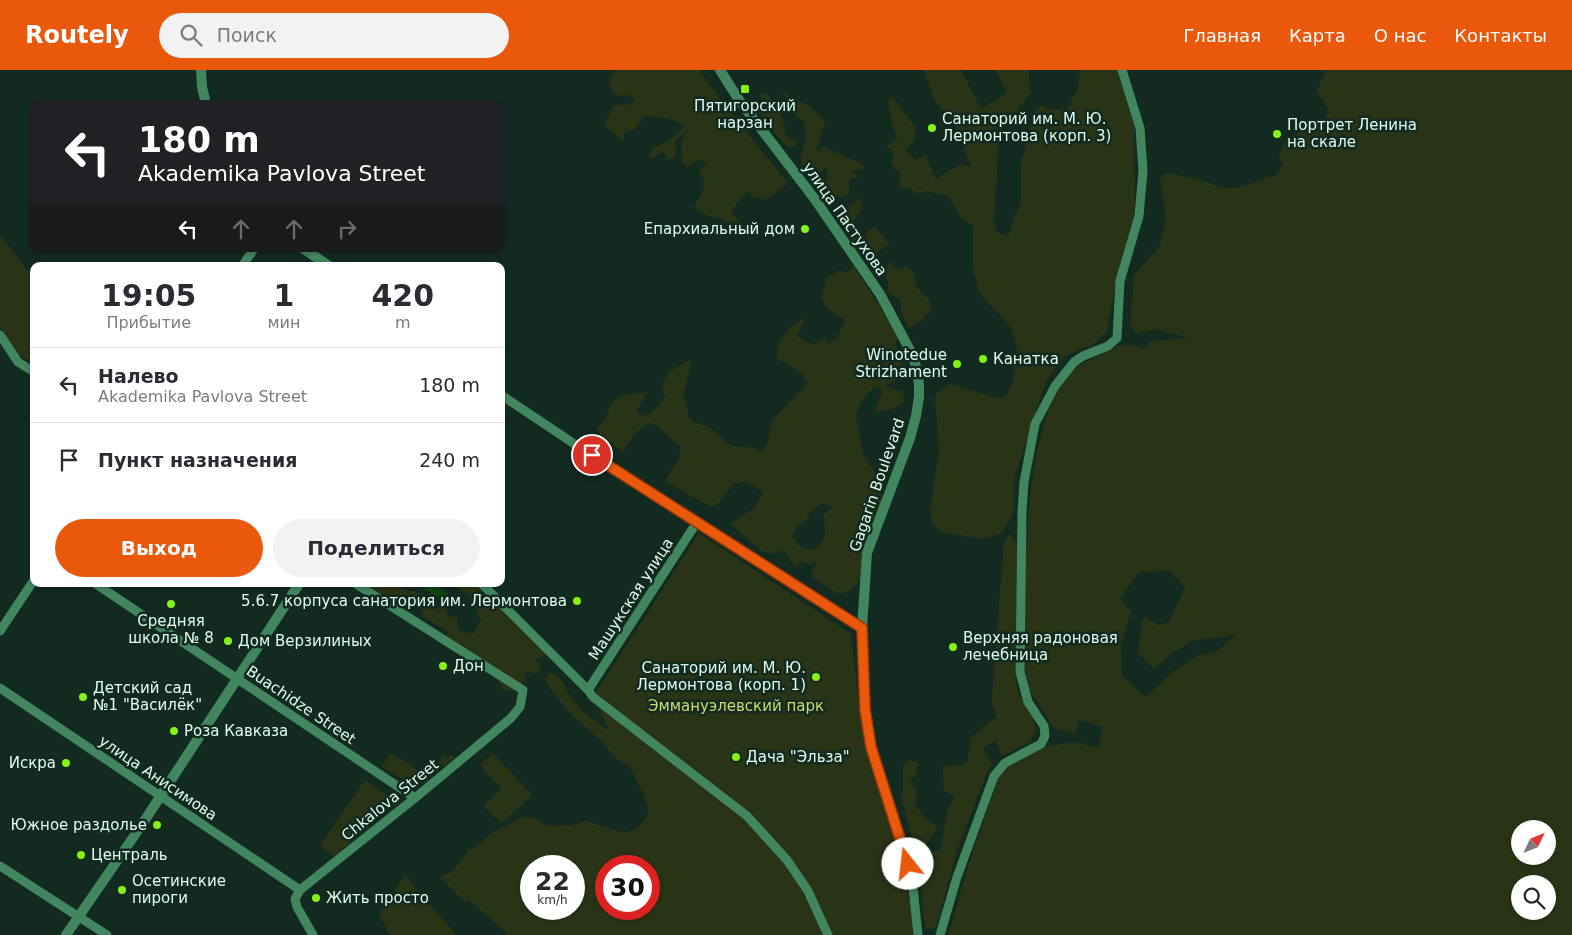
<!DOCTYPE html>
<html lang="ru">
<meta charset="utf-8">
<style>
:root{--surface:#fff;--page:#f2f2f3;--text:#2b2b33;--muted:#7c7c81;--line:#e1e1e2;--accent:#ea580c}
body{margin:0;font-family:"DejaVu Sans",sans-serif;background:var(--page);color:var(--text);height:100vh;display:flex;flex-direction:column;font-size:19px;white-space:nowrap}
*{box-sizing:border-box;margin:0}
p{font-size:16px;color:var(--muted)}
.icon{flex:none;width:28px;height:28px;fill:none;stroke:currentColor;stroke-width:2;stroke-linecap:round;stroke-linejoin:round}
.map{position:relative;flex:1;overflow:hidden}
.details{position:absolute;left:30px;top:192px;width:475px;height:325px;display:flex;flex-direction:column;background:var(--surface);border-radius:10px;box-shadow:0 1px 4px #0004}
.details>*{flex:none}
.banner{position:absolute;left:30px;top:30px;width:475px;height:152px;border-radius:10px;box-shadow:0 1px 4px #0004;background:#202124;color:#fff;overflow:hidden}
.needle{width:32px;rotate:47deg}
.buttons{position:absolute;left:1511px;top:750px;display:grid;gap:10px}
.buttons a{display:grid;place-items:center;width:45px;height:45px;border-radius:50%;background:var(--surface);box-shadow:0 1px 4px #0004;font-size:25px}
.speed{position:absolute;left:520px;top:785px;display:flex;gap:10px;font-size:25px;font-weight:700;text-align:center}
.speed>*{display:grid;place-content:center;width:65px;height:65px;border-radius:50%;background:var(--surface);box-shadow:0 1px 4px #0004;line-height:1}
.speed small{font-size:12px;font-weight:400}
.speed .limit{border:8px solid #d22;background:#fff;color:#111}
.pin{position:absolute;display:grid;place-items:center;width:42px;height:42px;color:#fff;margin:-21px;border:2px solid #fff;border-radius:50%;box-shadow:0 1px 5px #0007}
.me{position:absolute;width:55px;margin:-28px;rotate:344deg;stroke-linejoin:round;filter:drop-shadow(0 0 4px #0008)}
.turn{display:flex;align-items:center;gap:18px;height:105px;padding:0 25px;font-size:22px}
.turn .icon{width:65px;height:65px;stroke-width:2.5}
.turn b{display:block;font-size:35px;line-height:42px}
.lanes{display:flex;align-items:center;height:48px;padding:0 25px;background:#0003;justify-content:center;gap:25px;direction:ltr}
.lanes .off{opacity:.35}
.eta{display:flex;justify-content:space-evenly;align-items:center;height:85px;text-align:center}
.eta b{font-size:30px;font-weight:600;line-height:35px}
.cta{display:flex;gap:10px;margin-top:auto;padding:10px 25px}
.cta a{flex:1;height:58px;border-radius:30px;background:var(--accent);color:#fff;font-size:20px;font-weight:600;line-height:58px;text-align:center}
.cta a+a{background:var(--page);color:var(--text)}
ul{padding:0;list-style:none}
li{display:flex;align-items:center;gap:15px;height:75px;padding:0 25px;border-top:1px solid var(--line)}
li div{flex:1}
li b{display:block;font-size:19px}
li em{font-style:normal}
header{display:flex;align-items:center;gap:30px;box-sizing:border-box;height:70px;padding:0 25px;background:var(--accent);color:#fff}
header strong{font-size:24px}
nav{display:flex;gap:28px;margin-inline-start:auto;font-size:18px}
.search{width:350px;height:45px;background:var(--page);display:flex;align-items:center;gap:12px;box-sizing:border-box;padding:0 18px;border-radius:28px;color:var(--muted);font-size:19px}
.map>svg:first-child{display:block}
</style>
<header>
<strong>Routely</strong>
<div class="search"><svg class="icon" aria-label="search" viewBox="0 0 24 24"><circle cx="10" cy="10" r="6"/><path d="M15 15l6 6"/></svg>Поиск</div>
<nav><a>Главная</a><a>Карта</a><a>О нас</a><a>Контакты</a></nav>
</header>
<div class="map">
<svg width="1572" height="865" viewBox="0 0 1572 865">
<rect width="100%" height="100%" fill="#132a20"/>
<!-- green -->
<path fill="#293416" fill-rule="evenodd" d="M 616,0 L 699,0 L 726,37 L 788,113 L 766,130 L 752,126 L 747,121 L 731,141 L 743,155 L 759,157 L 758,161 L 750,166 L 724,150 L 706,145 L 694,137 L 701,125 L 705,113 L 699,100 L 707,94 L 702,90 L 696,91 L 688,97 L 682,93 L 681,73 L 688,60 L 675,71 L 676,84 L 673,89 L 667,89 L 663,82 L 652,88 L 648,86 L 653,78 L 665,73 L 682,59 L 684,56 C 672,47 658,47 644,46 L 634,60 L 624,62 L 624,72 L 605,56 L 612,38 L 616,34 L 629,35 L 634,31 L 630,25 L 618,26 L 610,18 L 609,7 Z
M 924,0 L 961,0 L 981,39 L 1007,23 L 996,0 L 1028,0 L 1031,23 L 999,63 L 994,151 L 997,163 L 1008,166 L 1021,131 L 1021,95 L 1033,44 L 1041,35 L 1052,40 L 1067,39 L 1078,18 L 1080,0 L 1117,0 L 1134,55 L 1135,140 L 1114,223 L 1107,261 L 1094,274 L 1066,285 L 1046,311 L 1014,409 L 1014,441 L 1002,463 L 984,469 L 940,462 L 932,452 L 930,440 L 939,381 L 935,327 L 938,322 L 951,314 L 999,329 L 1005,326 L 1012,315 L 1017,278 L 1010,256 L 985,229 L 978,220 L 973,195 L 973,156 L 962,149 L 948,126 C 935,125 930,117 917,124 L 911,118 L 903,119 L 898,114 L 901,105 L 891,93 L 894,82 L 886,76 L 898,68 L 893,57 L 888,31 L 892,26 L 915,57 L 914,71 L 905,81 L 915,90 L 926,85 L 936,110 L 945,103 L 961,94 L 972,98 L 954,54 L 934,29 Z
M 1326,0 L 1572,0 L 1572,865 L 948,865 L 967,800 L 998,709 L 1008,696 L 1043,677 L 1074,672 L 1098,678 L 1103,657 L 1079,650 L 1075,664 L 1054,658 L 1030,620 L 1026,605 L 1023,586 C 1026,509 1020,360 1071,301 C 1077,294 1090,290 1098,286 C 1106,282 1117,275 1126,275 C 1131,274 1139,278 1145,279 L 1150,271 L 1190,268 L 1155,259 L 1136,264 L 1130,255 L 1134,205 L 1160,176 L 1166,148 L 1160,106 L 1167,103 L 1200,110 L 1223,118 L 1237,118 L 1276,105 L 1283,94 L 1279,85 L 1286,70 L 1326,47 L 1328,39 L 1317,21 ZM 1170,501 L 1185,517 L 1169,552 L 1159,555 L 1144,546 L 1137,582 L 1154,599 L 1174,582 L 1194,570 L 1223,567 L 1237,563 L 1218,581 L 1198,586 L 1171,603 L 1146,627 L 1122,606 L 1121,574 L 1131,541 L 1120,529 L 1139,502 ZM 1520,759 L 1548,759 L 1548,786 L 1520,786 ZM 1520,814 L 1548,814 L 1548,841 L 1520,841 Z
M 783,20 L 791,28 L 809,35 L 825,51 L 816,82 L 823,77 L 863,94 L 863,99 L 852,101 L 858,109 L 850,108 L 849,123 L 846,127 L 837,127 L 830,131 L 824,127 L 822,120 L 827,109 L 827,97 L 817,104 L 812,96 L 801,94 L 801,84 L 806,69 L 804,52 L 789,39 Z
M 763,23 L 767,24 L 781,39 C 781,49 785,56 786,66 L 798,73 L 796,76 L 789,77 L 783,73 L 759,44 L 759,40 L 762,34 L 761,25 Z
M 860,128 C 865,138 858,144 853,151 L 857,164 L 866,169 L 867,161 L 874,157 L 883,165 L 889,174 L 873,185 C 870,184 865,184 861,182 C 848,175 845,157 842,143 Z
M 0,165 L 34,208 L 34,294 L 19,285 L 0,257 Z
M 891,192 L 893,197 L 898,200 L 907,196 C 919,206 912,211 919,220 C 922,224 928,227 930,232 C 936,243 916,253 909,258 L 901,242 L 900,229 L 887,223 L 888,212 L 886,208 L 885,198 Z
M 854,196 L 899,267 L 895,275 L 905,299 L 893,312 L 884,316 L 903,321 L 904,332 L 893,339 L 874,343 L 882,323 L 880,318 L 874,317 L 861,332 L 856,346 L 863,384 L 881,412 L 881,433 L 858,513 L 848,522 L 838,524 L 811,506 L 816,493 L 807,494 L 803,491 L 794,496 L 783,480 L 773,484 L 763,482 L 730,454 L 754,438 L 764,422 L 745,411 L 733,414 L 719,433 L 711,437 L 665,411 L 679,389 L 681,377 L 654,354 L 649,353 L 635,363 L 622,382 L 596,360 L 607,346 L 610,335 L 620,326 L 647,322 L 636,342 L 645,346 L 652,342 L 665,327 L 662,315 L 668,303 L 689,290 L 691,297 L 682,328 L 686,329 L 688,346 L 695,353 L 709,357 L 731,376 L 754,378 L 760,383 L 767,374 L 772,350 L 808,313 L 801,303 L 777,288 C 776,269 789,258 803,248 L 805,250 L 797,266 L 813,275 L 825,268 L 828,274 L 837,268 L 845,250 L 826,238 L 821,227 L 827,207 L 841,200 L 847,203 ZM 821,434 L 833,436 L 823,445 C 826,461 828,469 813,480 L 799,476 L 792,466 L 798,455 L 809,449 L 807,444 Z
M 699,463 L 851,564 L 861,654 L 864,661 L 871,696 L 893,757 L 910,833 L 913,865 L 509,865 L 469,830 L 465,832 L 440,807 L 453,801 L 469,780 L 480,774 L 490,764 L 523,747 L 535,748 L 545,755 L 551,756 L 557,755 L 569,756 L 586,751 L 617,761 L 627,762 L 635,760 L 645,750 L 649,739 L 643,723 L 630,697 L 615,687 L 600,670 L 568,641 L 551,620 L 545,609 L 550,602 C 564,608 563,615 570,626 C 579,639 597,654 610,661 L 593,627 ZM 531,796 L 574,796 L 574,839 L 531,839 ZM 606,796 L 649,796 L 649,839 L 606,839 Z
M 1009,464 L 1017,473 L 1015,609 L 1019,625 L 1033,647 L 1036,662 L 1030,671 L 1002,686 L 996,670 L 984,678 L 984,681 L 992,695 L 988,700 L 957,781 L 936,858 L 926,859 L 924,851 L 918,786 L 941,780 L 947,740 L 955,727 L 944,721 L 943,696 L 964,695 L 968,689 L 971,666 C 983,662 984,653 997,647 L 992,634 L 992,625 L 1004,474 Z
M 364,514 L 400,514 L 400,518 L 423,524 L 422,530 L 435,540 L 443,534 L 449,548 L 457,545 L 458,560 L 473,564 L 481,550 L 469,526 L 452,514 L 479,514 L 483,524 L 517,551 L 545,582 L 545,588 L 535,588 L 541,598 L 535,604 L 526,601 L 526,608 L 514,621 L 504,620 L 494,603 L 483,603 L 483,597 L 446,572 L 448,562 L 422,546 L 420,533 L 411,529 L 399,537 Z
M 391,683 L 429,707 L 444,685 L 447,688 L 452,685 L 454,688 L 422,714 L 414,716 L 382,697 Z
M 493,683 L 532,725 L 501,754 L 484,736 L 501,719 L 480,695 Z
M 911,690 L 918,693 L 917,703 L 910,712 L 917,721 L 915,734 L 924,748 L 937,755 L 934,764 L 925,775 L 918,773 L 912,767 L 901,728 L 903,720 L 903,697 L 905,693 Z
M 365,710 L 397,733 L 335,785 L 332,785 L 320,776 Z
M 405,805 L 456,865 L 390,865 L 379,844 Z"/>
<!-- water -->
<path fill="#0e4710" d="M 417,514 L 433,514 L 452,527 L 447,534 Z"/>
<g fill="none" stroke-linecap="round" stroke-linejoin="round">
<!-- minor -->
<path stroke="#41865f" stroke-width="9" d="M 242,196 L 254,179
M 0,265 L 18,292 L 34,302
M 501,325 L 585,381 L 862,558 L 865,640 L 871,677 L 912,808 L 918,865
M 96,514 L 415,728
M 482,514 L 588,620 L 593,627 L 747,746 L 787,790 L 808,821 L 828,865
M 0,561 L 34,510
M 0,618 L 300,820
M 588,620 L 697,452
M 0,796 L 107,865
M 313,865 L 297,837 L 295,829 L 300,820 L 415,728 L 511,648 L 520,637 L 523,620 L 356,514
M 940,865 L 957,807 L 994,706 L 1005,693 L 1041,674 L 1045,666 L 1044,656 L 1028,632 L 1020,602 L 1022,442 L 1024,412 L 1035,354 L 1055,316 L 1074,292 L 1083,286 L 1108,276 L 1117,268 L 1120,211 L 1139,146 L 1143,101 L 1140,58 L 1122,0"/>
<!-- tertiary -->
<path stroke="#41865f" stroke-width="10" d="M 201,0 L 202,17 L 206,34
M 720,0 L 739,30 L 814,128 L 880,224 L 912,284 L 917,300 L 919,315 L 919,327 L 916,346 L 910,368 L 867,483 L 862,558
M 304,179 L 329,196
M 66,865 L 141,756 L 299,514"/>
</g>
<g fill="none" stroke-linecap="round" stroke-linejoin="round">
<!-- route casing -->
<g stroke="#983908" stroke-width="12">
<path id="route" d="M 592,385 L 862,558 L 865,640 L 871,677 L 908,794"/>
</g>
<!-- route -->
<use href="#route" stroke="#ea580c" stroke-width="9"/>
</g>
<!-- markers -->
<g fill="#85f115" stroke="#132a20" stroke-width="2">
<rect x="740" y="14" width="10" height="10" rx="2.5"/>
<circle cx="932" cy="58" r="5"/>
<circle cx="1277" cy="64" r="5"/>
<circle cx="805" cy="159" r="5"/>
<circle cx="983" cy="289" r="5"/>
<circle cx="957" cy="294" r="5"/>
<circle cx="577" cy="531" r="5"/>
<circle cx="171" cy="534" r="5"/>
<circle cx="228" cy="571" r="5"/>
<circle cx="953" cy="577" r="5"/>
<circle cx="443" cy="596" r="5"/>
<circle cx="816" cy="607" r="5"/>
<circle cx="83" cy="627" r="5"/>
<circle cx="174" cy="661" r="5"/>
<circle cx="736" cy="687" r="5"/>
<circle cx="66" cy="693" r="5"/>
<circle cx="157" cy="755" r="5"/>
<circle cx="81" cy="785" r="5"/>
<circle cx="122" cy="820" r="5"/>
<circle cx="316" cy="828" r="5"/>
</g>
<g text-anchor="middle" stroke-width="5" stroke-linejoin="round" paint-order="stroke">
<!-- poi labels -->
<g font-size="15" fill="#defdee" stroke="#132a20" text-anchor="start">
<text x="745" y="41" text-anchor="middle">Пятигорский<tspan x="745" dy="17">нарзан</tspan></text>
<text x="942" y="54">Санаторий им. М. Ю.<tspan x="942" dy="17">Лермонтова (корп. 3)</tspan></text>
<text x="1287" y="60">Портрет Ленина<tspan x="1287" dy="17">на скале</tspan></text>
<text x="795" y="164" text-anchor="end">Епархиальный дом</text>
<text x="947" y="290" text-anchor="end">Winоtedue<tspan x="947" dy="17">Strizhament</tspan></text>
<text x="993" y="294">Канатка</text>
<text x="567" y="536" text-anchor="end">5.6.7 корпуса санатория им. Лермонтова</text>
<text x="171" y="556" text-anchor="middle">Средняя<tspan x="171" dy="17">школа № 8</tspan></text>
<text x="963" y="573">Верхняя радоновая<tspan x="963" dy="17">лечебница</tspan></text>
<text x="238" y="576">Дом Верзилиных</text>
<text x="453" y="601">Дон</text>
<text x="806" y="603" text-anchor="end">Санаторий им. М. Ю.<tspan x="806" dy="17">Лермонтова (корп. 1)</tspan></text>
<text x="93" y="623">Детский сад<tspan x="93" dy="17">№1 "Василёк"</tspan></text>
<text x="184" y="666">Роза Кавказа</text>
<text x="746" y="692">Дача "Эльза"</text>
<text x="56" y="698" text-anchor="end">Искра</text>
<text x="147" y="760" text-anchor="end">Южное раздолье</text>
<text x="91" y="790">Централь</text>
<text x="132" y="816">Осетинские<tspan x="132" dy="17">пироги</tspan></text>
<text x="326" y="833">Жить просто</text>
</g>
<!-- street labels -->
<g font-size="15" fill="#defdee" stroke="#132a20">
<text transform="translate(845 149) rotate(55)" y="5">улица Пастухова</text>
<text transform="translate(877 415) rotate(-71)" y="5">Gagarin Boulevard</text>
<text transform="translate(631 529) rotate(-57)" y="5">Машукская улица</text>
<text transform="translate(301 635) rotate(34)" y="5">Buachidze Street</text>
<text transform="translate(158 708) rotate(34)" y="5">улица Анисимова</text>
<text transform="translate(390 730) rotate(-39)" y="5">Chkalova Street</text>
</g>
<!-- park labels -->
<g font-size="15" fill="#cbda6c" stroke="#132a20">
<text x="736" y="641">Эммануэлевский парк</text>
</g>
</g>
</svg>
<div class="buttons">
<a><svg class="needle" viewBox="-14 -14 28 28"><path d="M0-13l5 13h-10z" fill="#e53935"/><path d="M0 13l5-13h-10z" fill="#7c7c81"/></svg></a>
<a><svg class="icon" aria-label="search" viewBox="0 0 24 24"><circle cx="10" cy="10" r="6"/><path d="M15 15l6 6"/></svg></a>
</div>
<div class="speed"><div>22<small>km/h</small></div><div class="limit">30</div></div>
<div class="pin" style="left:592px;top:385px;background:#d93025"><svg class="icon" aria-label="arrive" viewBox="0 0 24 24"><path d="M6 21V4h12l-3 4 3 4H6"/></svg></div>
<svg class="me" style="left:908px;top:794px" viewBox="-20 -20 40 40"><circle r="19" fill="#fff"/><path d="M0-13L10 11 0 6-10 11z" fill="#ea580c"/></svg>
<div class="banner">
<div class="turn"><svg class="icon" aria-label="left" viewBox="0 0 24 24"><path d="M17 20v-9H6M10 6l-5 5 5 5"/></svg><div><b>180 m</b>Akademika Pavlova Street</div></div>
<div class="lanes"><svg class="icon" aria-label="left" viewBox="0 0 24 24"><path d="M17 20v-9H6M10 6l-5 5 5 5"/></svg><svg class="icon off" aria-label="ahead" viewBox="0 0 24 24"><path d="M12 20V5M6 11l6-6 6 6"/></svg><svg class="icon off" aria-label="ahead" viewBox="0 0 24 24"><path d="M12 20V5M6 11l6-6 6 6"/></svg><svg class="icon off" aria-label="right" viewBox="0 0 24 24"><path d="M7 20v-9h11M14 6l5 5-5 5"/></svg></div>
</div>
<section class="details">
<div class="eta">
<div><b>19:05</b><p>Прибытие</p></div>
<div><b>1</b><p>мин</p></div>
<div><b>420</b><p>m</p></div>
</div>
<ul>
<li><svg class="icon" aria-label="left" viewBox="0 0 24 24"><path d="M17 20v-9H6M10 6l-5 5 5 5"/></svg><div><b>Налево</b><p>Akademika Pavlova Street</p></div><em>180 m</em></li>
<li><svg class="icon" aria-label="arrive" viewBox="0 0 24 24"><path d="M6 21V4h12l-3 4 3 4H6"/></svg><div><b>Пункт назначения</b></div><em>240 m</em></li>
</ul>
<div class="cta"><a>Выход</a><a>Поделиться</a></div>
</section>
</div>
